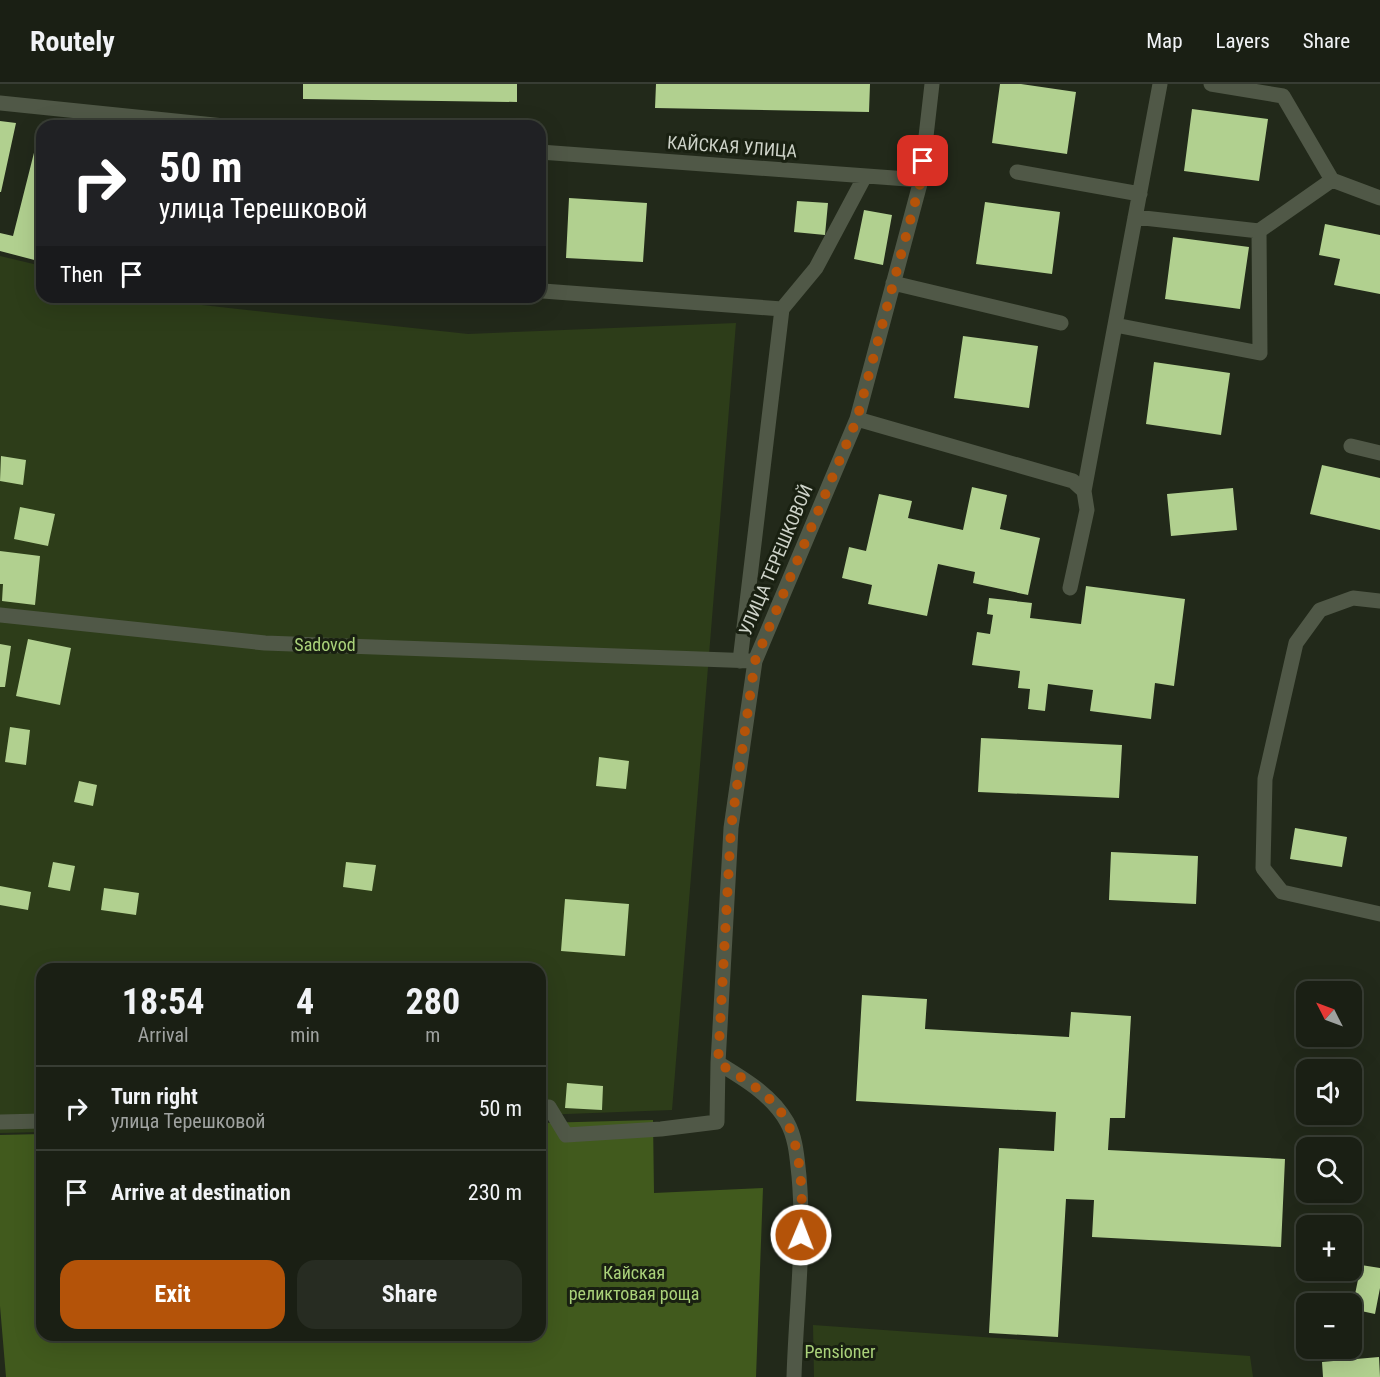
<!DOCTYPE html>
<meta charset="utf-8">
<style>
:root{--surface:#1a1f14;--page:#272c22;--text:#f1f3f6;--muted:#9fa2a0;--line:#383d34;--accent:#b45309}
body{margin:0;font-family:"Roboto Condensed",sans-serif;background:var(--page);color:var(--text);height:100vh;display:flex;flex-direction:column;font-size:22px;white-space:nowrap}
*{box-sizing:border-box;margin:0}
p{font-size:20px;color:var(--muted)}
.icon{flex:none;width:33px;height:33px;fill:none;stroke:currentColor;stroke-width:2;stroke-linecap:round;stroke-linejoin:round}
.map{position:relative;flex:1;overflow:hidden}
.details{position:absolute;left:36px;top:879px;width:510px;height:378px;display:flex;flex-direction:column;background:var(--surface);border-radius:18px;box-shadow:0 6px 24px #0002,0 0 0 2px var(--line)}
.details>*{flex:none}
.top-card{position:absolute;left:36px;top:36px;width:510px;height:183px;border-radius:18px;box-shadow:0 6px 24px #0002,0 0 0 2px var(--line);background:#202124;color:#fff;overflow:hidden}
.needle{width:39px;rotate:312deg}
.fabs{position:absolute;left:1296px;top:897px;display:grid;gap:12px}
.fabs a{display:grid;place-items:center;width:66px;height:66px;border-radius:12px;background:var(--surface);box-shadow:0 6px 24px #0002,0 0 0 2px var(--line);font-size:30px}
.pin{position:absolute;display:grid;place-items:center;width:51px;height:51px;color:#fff;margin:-26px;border-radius:12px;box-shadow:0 3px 9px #0006}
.me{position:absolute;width:66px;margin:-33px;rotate:1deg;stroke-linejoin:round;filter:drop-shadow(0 0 4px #0008)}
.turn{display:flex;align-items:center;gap:21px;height:126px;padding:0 24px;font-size:27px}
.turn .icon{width:78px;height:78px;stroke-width:2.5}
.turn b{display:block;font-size:42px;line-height:51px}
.then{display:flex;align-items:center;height:57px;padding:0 24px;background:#0003;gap:12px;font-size:22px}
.eta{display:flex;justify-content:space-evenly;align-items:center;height:102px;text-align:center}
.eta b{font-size:36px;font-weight:700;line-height:42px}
.button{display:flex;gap:12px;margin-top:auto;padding:12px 24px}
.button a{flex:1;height:69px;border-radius:18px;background:var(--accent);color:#fff;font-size:24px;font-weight:700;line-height:69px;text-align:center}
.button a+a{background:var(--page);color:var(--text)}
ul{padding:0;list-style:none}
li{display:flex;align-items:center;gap:18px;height:84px;padding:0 24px;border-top:2px solid var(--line)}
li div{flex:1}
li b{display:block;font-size:22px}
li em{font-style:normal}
header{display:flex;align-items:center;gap:36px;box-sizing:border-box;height:84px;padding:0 30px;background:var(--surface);border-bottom:2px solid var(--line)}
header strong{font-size:28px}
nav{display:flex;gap:33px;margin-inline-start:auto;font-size:21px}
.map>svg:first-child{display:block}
</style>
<header>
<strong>Routely</strong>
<nav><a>Map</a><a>Layers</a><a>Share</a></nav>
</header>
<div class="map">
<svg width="1380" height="1293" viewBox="0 0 1380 1293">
<rect width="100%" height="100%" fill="#22291a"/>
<!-- green -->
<path fill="#2d3d19" d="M 0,172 L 42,182 L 42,213 L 171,213 L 202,221 L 468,250 L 736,239 L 672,1026 L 540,1031 L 540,885 L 42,885 L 42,1048 L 0,1049 Z
M 813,1241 L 1250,1272 L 1253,1293 L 814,1293 Z"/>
<!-- forest -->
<path fill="#415a1d" d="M 653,1036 L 654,1109 L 763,1104 L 756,1293 L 6,1293 L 0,1222 L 0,1051 L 42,1050 L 42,1251 L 540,1251 L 540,1039 Z"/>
<!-- building -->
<path fill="#b1d08f" d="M 303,0 L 517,0 L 517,18 L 303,15 Z
M 656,0 L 870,0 L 869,28 L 655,24 Z
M 1000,0 L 1021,0 L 1076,8 L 1067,70 L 992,59 Z
M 1192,25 L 1268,35 L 1259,97 L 1184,87 Z
M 0,37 L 16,39 L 1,108 L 0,108 Z
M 41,41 L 42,41 L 42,178 L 0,167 L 0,149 L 13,152 Z
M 569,114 L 647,119 L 643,178 L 566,174 Z
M 797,117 L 828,119 L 825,151 L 794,148 Z
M 985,118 L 1060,128 L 1052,190 L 976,180 Z
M 864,126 L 892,131 L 883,181 L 854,175 Z
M 1325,140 L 1380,151 L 1380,210 L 1334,201 L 1340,175 L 1319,171 Z
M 1173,153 L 1249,163 L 1240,225 L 1165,215 Z
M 963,252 L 1038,262 L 1029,324 L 954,314 Z
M 1154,278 L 1230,289 L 1221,351 L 1146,340 Z
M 1,372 L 26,376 L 23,401 L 0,397 Z
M 1322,381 L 1380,394 L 1380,446 L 1310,430 Z
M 972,403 L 1007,411 L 1000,445 L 1040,454 L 1028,511 L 973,499 L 975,488 L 938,480 L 927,532 L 868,520 L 872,501 L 842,494 L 849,463 L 866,467 L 879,410 L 912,417 L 908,434 L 963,446 Z
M 1233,404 L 1237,446 L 1171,452 L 1167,410 Z
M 20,423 L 55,430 L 48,462 L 14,455 Z
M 0,467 L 40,472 L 35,521 L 2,517 L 3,500 L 0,500 Z
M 1086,502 L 1185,515 L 1174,602 L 1155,599 L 1151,635 L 1090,627 L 1093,606 L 1048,600 L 1045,627 L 1028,625 L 1030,605 L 1018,604 L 1020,587 L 972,581 L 977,548 L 990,550 L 993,531 L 987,530 L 989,514 L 1032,519 L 1030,534 L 1081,540 Z
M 28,555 L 71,564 L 60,621 L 16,612 Z
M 0,560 L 11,562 L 5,603 L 0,603 Z
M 10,643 L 30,646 L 26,681 L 5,678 Z
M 981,654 L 1122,661 L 1119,714 L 978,708 Z
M 599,673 L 629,677 L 626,705 L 596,702 Z
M 79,697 L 97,701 L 93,722 L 74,718 Z
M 1295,744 L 1347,753 L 1342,783 L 1290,775 Z
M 1111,768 L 1198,772 L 1196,820 L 1109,816 Z
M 53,778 L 75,782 L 70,807 L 48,803 Z
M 346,778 L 376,781 L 372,807 L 343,803 Z
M 0,802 L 31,808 L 28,826 L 0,821 Z
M 104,804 L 139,809 L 136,831 L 101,826 Z
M 565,815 L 629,820 L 625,872 L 561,867 Z
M 396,878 L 420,884 L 420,885 L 394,885 Z
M 295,880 L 313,884 L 313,885 L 293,885 Z
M 862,911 L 927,915 L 925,945 L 1069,953 L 1071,928 L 1131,932 L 1125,1034 L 1110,1034 L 1108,1066 L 1285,1075 L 1281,1163 L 1092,1153 L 1094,1116 L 1066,1115 L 1058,1253 L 989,1249 L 999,1064 L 1054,1067 L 1056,1028 L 856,1017 Z
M 567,999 L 603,1002 L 602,1026 L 565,1024 Z
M 1361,1181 L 1380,1184 L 1380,1204 L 1375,1230 L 1352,1225 Z
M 1379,1273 L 1380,1293 L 1323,1293 L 1322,1278 Z"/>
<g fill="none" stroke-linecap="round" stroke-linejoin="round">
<!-- minor -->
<path stroke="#505847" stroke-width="15" d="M 1211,0 L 1283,12 L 1332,96 L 1380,114
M 0,19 L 224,42
M 540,68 L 921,96
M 1017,88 L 1140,110
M 1135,133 L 1259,147
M 893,199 L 1061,239
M 540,205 L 543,207 L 782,225 L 816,184 L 865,92
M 1115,241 L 1260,269 L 1259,147 L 1332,96
M 857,335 L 1073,397 L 1084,407 L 1087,426 L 1070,504
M 1351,362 L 1380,369
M 1084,407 L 1160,0
M 1380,517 L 1353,514 L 1320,526 L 1296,559 L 1265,695 L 1263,784 L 1282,808 L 1380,830
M 0,531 L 265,559 L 755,577
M 740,577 L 782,225
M 718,979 C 744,995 772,1011 787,1038 C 796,1054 797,1074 799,1092 C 805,1159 796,1226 794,1293
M 540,1023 L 549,1023 L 566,1051 L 661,1045 L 717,1038 L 718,979 L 731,744 L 755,577 L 857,335 L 921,96 L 932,0
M 0,1038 L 42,1037"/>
</g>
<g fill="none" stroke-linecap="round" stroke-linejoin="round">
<!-- route -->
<path stroke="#b45309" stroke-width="10" stroke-dasharray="0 18" d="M 801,1151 C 803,1113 803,1055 778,1024 C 762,1005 739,992 718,979 L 731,744 L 755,577 L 857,335 L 921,96 L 923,77"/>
</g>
<g text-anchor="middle" stroke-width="6" stroke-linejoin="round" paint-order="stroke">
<!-- street labels -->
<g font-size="18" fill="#ced3c9" stroke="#192011">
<text transform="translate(732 63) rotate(4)" y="6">КАЙСКАЯ УЛИЦА</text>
<text transform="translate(776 476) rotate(-67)" y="6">УЛИЦА ТЕРЕШКОВОЙ</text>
</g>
<!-- park labels -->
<g font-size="18" fill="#aad27a" stroke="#192011">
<text x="325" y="567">Sadovod</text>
<text x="634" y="1195">Кайская<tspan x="634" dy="21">реликтовая роща</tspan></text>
<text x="840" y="1274">Pensioner</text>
</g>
</g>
</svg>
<div class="fabs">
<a><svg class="needle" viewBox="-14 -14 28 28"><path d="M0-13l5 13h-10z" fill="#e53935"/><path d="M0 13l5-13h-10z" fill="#9fa2a0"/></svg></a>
<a><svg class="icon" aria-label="sound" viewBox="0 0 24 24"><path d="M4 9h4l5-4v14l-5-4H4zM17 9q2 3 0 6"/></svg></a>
<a><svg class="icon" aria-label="search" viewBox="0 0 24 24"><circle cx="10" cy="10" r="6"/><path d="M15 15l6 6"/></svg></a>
<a>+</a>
<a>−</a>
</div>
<div class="pin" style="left:923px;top:77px;background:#d93025"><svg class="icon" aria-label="arrive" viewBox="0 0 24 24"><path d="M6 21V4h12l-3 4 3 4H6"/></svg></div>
<svg class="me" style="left:801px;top:1151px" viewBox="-20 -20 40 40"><circle r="17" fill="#b45309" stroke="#fff" stroke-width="3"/><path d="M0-11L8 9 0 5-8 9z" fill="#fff"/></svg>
<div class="top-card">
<div class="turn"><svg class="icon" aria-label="right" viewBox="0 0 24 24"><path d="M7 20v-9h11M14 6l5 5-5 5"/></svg><div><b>50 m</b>улица Терешковой</div></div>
<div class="then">Then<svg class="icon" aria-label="arrive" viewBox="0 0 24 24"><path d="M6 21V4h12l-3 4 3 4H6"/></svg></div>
</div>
<section class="details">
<div class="eta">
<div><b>18:54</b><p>Arrival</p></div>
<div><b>4</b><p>min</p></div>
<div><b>280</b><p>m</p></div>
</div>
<ul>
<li><svg class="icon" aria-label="right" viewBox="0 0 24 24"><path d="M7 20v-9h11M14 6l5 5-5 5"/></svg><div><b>Turn right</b><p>улица Терешковой</p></div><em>50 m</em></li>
<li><svg class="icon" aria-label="arrive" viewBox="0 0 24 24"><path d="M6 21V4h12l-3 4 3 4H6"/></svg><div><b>Arrive at destination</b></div><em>230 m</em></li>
</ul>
<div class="button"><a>Exit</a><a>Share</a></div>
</section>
</div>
